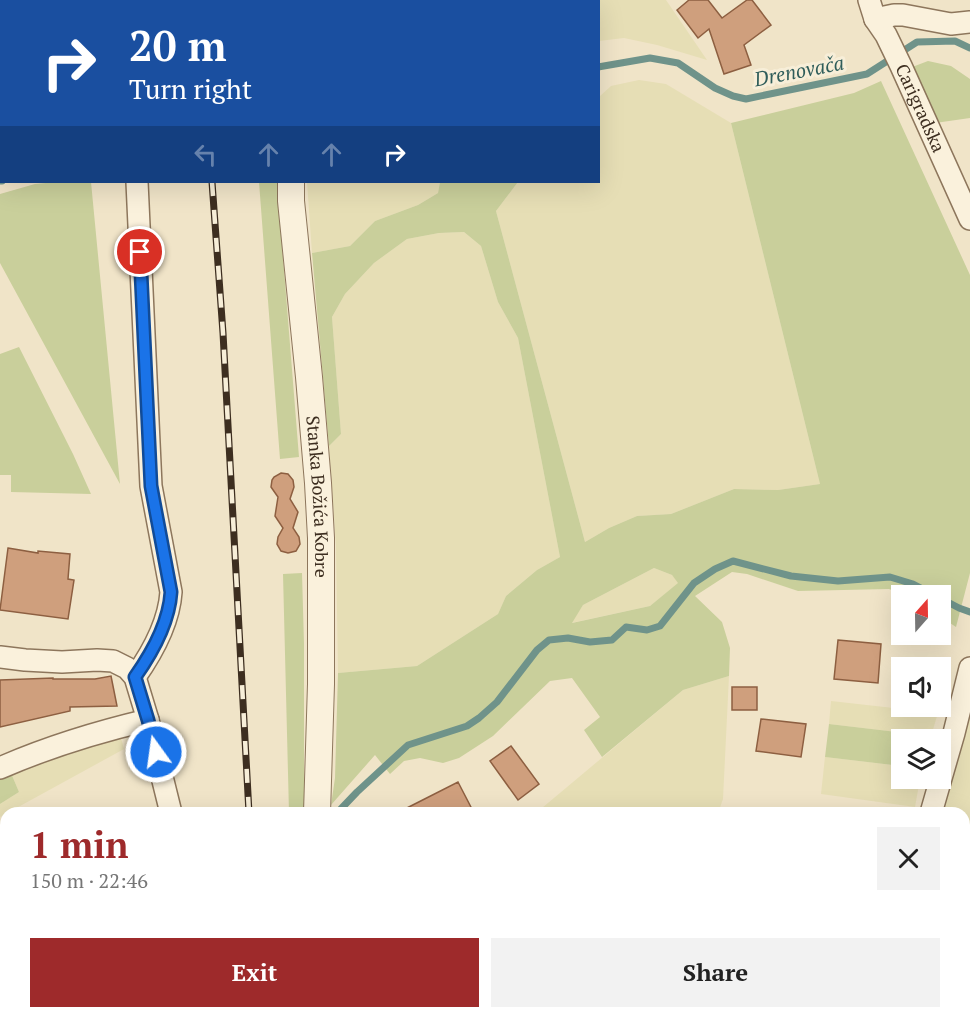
<!DOCTYPE html>
<meta charset="utf-8">
<style>
:root{--surface:#fff;--page:#f2f2f2;--text:#222;--muted:#767676;--accent:#9e2a2b}
body{margin:0;font-family:"PT Serif",serif;background:var(--page);color:var(--text);height:100vh;display:flex;flex-direction:column;font-size:22px;white-space:nowrap}
*{box-sizing:border-box;margin:0}
p{font-size:20px;color:var(--muted)}
.icon{flex:none;width:33px;height:33px;fill:none;stroke:currentColor;stroke-width:2;stroke-linecap:round;stroke-linejoin:round}
.map{position:relative;flex:1;overflow:hidden}
.sheet{position:absolute;left:0px;top:807px;width:970px;height:212px;display:flex;flex-direction:column;background:var(--surface);border-radius:18px 18px 0 0;box-shadow:0 6px 24px #0002}
.sheet>*{flex:none}
.top-card{position:absolute;left:0px;top:0px;width:600px;height:183px;box-shadow:0 6px 24px #0002;background:#1a4fa0;color:#fff;overflow:hidden}
.needle{width:39px;rotate:20deg}
.fabs{position:absolute;left:891px;top:585px;display:grid;gap:12px}
.fabs a{display:grid;place-items:center;width:60px;height:60px;border-radius:0px;background:var(--surface);box-shadow:0 6px 24px #0002;font-size:30px}
.pin{position:absolute;display:grid;place-items:center;width:51px;height:51px;color:#fff;margin:-26px;border:3px solid #fff;border-radius:50%;box-shadow:0 2px 6px #0007}
.me{position:absolute;width:66px;margin:-33px;rotate:346deg;stroke-linejoin:round;filter:drop-shadow(0 0 4px #0008)}
.turn{display:flex;align-items:center;gap:21px;height:126px;padding:0 30px;font-size:27px}
.turn .icon{width:78px;height:78px;stroke-width:2.5}
.turn b{display:block;font-size:42px;line-height:51px}
.lanes{display:flex;align-items:center;height:57px;padding:0 30px;background:#0003;justify-content:center;gap:30px;direction:ltr}
.lanes .off{opacity:.35}
.round{display:grid;place-items:center;flex:none;width:63px;height:63px;border-radius:0px;background:var(--page)}
.head{display:flex;align-items:center;justify-content:space-between;height:102px;padding:0 30px}
h1{font-size:36px;font-weight:700;line-height:45px;color:var(--accent)}
.action{display:flex;gap:12px;margin-top:auto;padding:12px 30px}
.action a{flex:1;height:69px;border-radius:0px;background:var(--accent);color:#fff;font-size:24px;font-weight:700;line-height:69px;text-align:center}
.action a+a{background:var(--page);color:var(--text)}
.map>svg:first-child{display:block}
</style>
<div class="map">
<svg width="970" height="1018" viewBox="0 0 970 1018">
<rect width="100%" height="100%" fill="#f0e4c8"/>
<!-- farmland -->
<path fill="#e6deb5" d="M 342,0 L 666,0 L 707,60 L 657,45 L 624,38 L 599,41 L 598,2 L 342,2 Z
M 639,80 L 666,84 L 731,123 L 820,484 L 778,490 L 734,489 L 671,514 L 637,516 L 609,528 L 585,542 L 496,211 L 518,182 L 598,182 L 599,97 L 611,86 Z
M 307,182 L 440,182 L 438,193 L 418,205 L 375,221 L 350,246 L 312,253 Z
M 464,232 L 481,246 L 498,302 L 518,338 L 560,557 L 537,570 L 506,596 L 498,614 L 417,666 L 338,673 L 336,545 L 329,446 L 341,434 L 332,317 L 345,294 L 374,263 L 407,239 L 439,233 Z
M 654,568 L 672,575 L 679,583 L 650,606 L 571,623 L 583,605 Z
M 729,676 L 723,799 L 718,813 L 536,813 L 683,690 Z
M 831,701 L 938,713 L 931,736 L 829,724 Z
M 970,701 L 970,911 L 965,911 L 964,813 L 936,813 Z
M 121,738 L 124,749 L 0,817 L 0,804 L 19,792 L 11,773 L 87,747 Z
M 825,757 L 901,766 L 902,778 L 920,779 L 915,807 L 821,794 Z
M 321,1012 L 630,1012 L 631,1018 L 320,1018 Z"/>
<!-- green -->
<path fill="#c9cf9b" fill-rule="evenodd" d="M 928,61 L 951,66 L 970,79 L 970,118 L 928,124 L 907,69 Z
M 881,81 L 970,275 L 970,573 L 956,627 L 941,617 L 940,596 L 905,595 L 889,589 L 798,591 L 747,574 L 732,572 L 695,596 L 722,622 L 730,648 L 729,676 L 683,690 L 602,757 L 584,730 L 600,717 L 572,678 L 550,681 L 493,736 L 459,758 L 443,763 L 420,758 L 404,761 L 390,774 L 375,755 L 331,805 L 335,778 L 338,673 L 417,666 L 498,614 L 506,596 L 537,570 L 560,557 L 518,338 L 498,302 L 481,246 L 464,232 L 439,233 L 407,239 L 374,263 L 345,294 L 332,317 L 341,434 L 329,446 L 312,253 L 350,246 L 375,221 L 418,205 L 438,193 L 440,182 L 518,182 L 496,211 L 585,542 L 609,528 L 637,516 L 671,514 L 734,489 L 778,490 L 820,484 L 731,123 L 854,93 ZM 654,568 L 672,575 L 678,583 L 650,606 L 572,623 L 583,605 Z
M 56,182 L 91,182 L 120,484 L 0,263 L 0,194 L 35,184 Z
M 259,182 L 277,182 L 299,457 L 280,459 Z
M 19,347 L 73,454 L 91,494 L 11,492 L 11,475 L 0,475 L 0,354 Z
M 302,573 L 304,644 L 304,813 L 289,813 L 283,574 Z
M 829,724 L 931,736 L 930,739 L 902,740 L 901,766 L 825,757 Z
M 11,773 L 19,792 L 0,804 L 0,778 Z
M 6,924 L 6,1012 L 174,1012 L 175,1018 L 0,1018 L 0,929 Z"/>
<g fill="none" stroke-linecap="round" stroke-linejoin="round">
<!-- stream -->
<path stroke="#6f938a" stroke-width="7" d="M 598,67 L 650,58 L 678,63 L 715,88 L 733,96 L 746,99 L 867,74 L 917,42 L 955,41 L 970,48
M 0,181 L 2,181
M 940,598 L 959,608 L 970,612
M 337,813 L 357,792 L 408,745 L 467,726 L 479,718 L 497,702 L 537,650 L 549,640 L 568,638 L 590,642 L 612,640 L 626,627 L 647,630 L 660,626 L 694,583 L 715,569 L 733,561 L 791,576 L 838,581 L 890,577 L 913,584 L 936,596
M 182,1012 L 182,1014"/>
</g>
<!-- building -->
<path fill="#cf9f7d" stroke="#8d5f41" stroke-width="1.5" d="M 689,0 L 708,0 L 722,18 L 747,0 L 752,0 L 771,25 L 744,45 L 751,65 L 724,74 L 709,29 L 698,38 L 677,10 Z
M 281,473 L 288,474 L 293,480 L 294,487 L 290,499 L 298,512 L 293,528 L 299,537 L 300,544 L 296,551 L 288,553 L 281,551 L 277,544 L 278,537 L 283,528 L 275,516 L 278,497 L 271,487 L 272,480 L 274,477 Z
M 8,548 L 38,553 L 38,551 L 70,554 L 68,579 L 74,580 L 68,619 L 0,610 Z
M 838,640 L 881,644 L 878,683 L 834,679 Z
M 111,676 L 117,706 L 70,707 L 70,711 L 0,727 L 0,680 L 53,678 L 53,679 L 95,679 Z
M 732,687 L 757,687 L 757,710 L 732,710 Z
M 761,719 L 806,724 L 801,757 L 756,751 Z
M 511,746 L 539,784 L 518,800 L 490,761 Z
M 458,782 L 474,813 L 397,813 Z"/>
<g fill="none" stroke-linecap="round" stroke-linejoin="round">
<!-- minor casing -->
<g stroke="#8d765c" stroke-width="24">
<g id="minor">
<path d="M 130,0 L 130,2"/>
<path id="s1" d="M 869,0 L 875,19 L 886,35 L 901,66 L 970,219"/>
<path d="M 875,19 L 894,15 L 903,15 L 951,24 L 970,22"/>
<path d="M 0,657 L 25,660 L 62,662 L 97,660 L 113,661 L 127,668 L 135,677 L 148,720 L 171,813"/>
<path d="M 135,677 C 152,653 169,623 171,592 L 151,486 L 137,182"/>
<path d="M 0,768 C 48,747 97,732 148,720"/>
<path d="M 931,813 L 954,733 L 970,668"/>
<path d="M 0,918 L 6,913"/>
<path d="M 213,1012 L 214,1018"/>
<path d="M 872,1018 L 874,1012"/>
</g>
</g>
<!-- tertiary casing -->
<g stroke="#8d765c" stroke-width="28">
<g id="tertiary">
<path d="M 296,2 L 297,0"/>
<path id="s2" d="M 291,182 L 291,201 L 309,377 L 318,483 L 321,538 L 321,684 L 317,813"/>
<path d="M 305,1018 L 305,1012"/>
</g>
</g>
<!-- minor -->
<use href="#minor" stroke="#faf1dc" stroke-width="21"/>
<!-- tertiary -->
<use href="#tertiary" stroke="#faf1dc" stroke-width="26"/>
<!-- rail casing -->
<g stroke="#3d2e20" stroke-width="7">
<path id="rail" d="M 199,0 L 199,2
M 212,182 L 223,333 L 249,813
M 262,1012 L 262,1018"/>
</g>
<!-- rail -->
<use href="#rail" stroke="#f7eed8" stroke-width="4.5" stroke-dasharray="14" stroke-linecap="butt"/>
</g>
<g fill="none" stroke-linecap="round" stroke-linejoin="round">
<!-- route casing -->
<g stroke="#114b97" stroke-width="15">
<path id="route" d="M 140,252 L 151,486 L 171,592 C 169,623 152,653 135,677 L 148,720 L 156,752"/>
</g>
<!-- route -->
<use href="#route" stroke="#1a73e8" stroke-width="10"/>
</g>
<g text-anchor="middle" stroke-width="6" stroke-linejoin="round" paint-order="stroke">
<!-- street labels -->
<g font-size="18" fill="#3d2e20" stroke="#f7eed8">
<text dy="6" stroke="none"><textPath href="#s1" startOffset="120">Carigradska</textPath></text>
<text dy="6" stroke="none"><textPath href="#s2" startOffset="316">Stanka Božića Kobre</textPath></text>
</g>
<!-- water labels -->
<g font-size="20" font-style="italic" fill="#2f5d5a" stroke="#f7eed8">
<text transform="translate(799 71) rotate(-11)" y="7">Drenovača</text>
</g>
</g>
</svg>
<div class="fabs">
<a><svg class="needle" viewBox="-14 -14 28 28"><path d="M0-13l5 13h-10z" fill="#e53935"/><path d="M0 13l5-13h-10z" fill="#767676"/></svg></a>
<a><svg class="icon" aria-label="sound" viewBox="0 0 24 24"><path d="M4 9h4l5-4v14l-5-4H4zM17 9q2 3 0 6"/></svg></a>
<a><svg class="icon" aria-label="layers" viewBox="0 0 24 24"><path d="M12 4l9 5-9 5-9-5zM3 14l9 5 9-5"/></svg></a>
</div>
<div class="pin" style="left:140px;top:252px;background:#d93025"><svg class="icon" aria-label="arrive" viewBox="0 0 24 24"><path d="M6 21V4h12l-3 4 3 4H6"/></svg></div>
<svg class="me" style="left:156px;top:752px" viewBox="-20 -20 40 40"><circle r="17" fill="#1a73e8" stroke="#fff" stroke-width="3"/><path d="M0-11L8 9 0 5-8 9z" fill="#fff"/></svg>
<div class="top-card">
<div class="turn"><svg class="icon" aria-label="right" viewBox="0 0 24 24"><path d="M7 20v-9h11M14 6l5 5-5 5"/></svg><div><b>20 m</b>Turn right</div></div>
<div class="lanes"><svg class="icon off" aria-label="left" viewBox="0 0 24 24"><path d="M17 20v-9H6M10 6l-5 5 5 5"/></svg><svg class="icon off" aria-label="ahead" viewBox="0 0 24 24"><path d="M12 20V5M6 11l6-6 6 6"/></svg><svg class="icon off" aria-label="ahead" viewBox="0 0 24 24"><path d="M12 20V5M6 11l6-6 6 6"/></svg><svg class="icon" aria-label="right" viewBox="0 0 24 24"><path d="M7 20v-9h11M14 6l5 5-5 5"/></svg></div>
</div>
<section class="sheet">
<div class="head"><div><h1>1 min</h1><p>150 m · 22:46</p></div><a class="round"><svg class="icon" aria-label="close" viewBox="0 0 24 24"><path d="M6 6l12 12M18 6L6 18"/></svg></a></div>
<div class="action"><a>Exit</a><a>Share</a></div>
</section>
</div>
